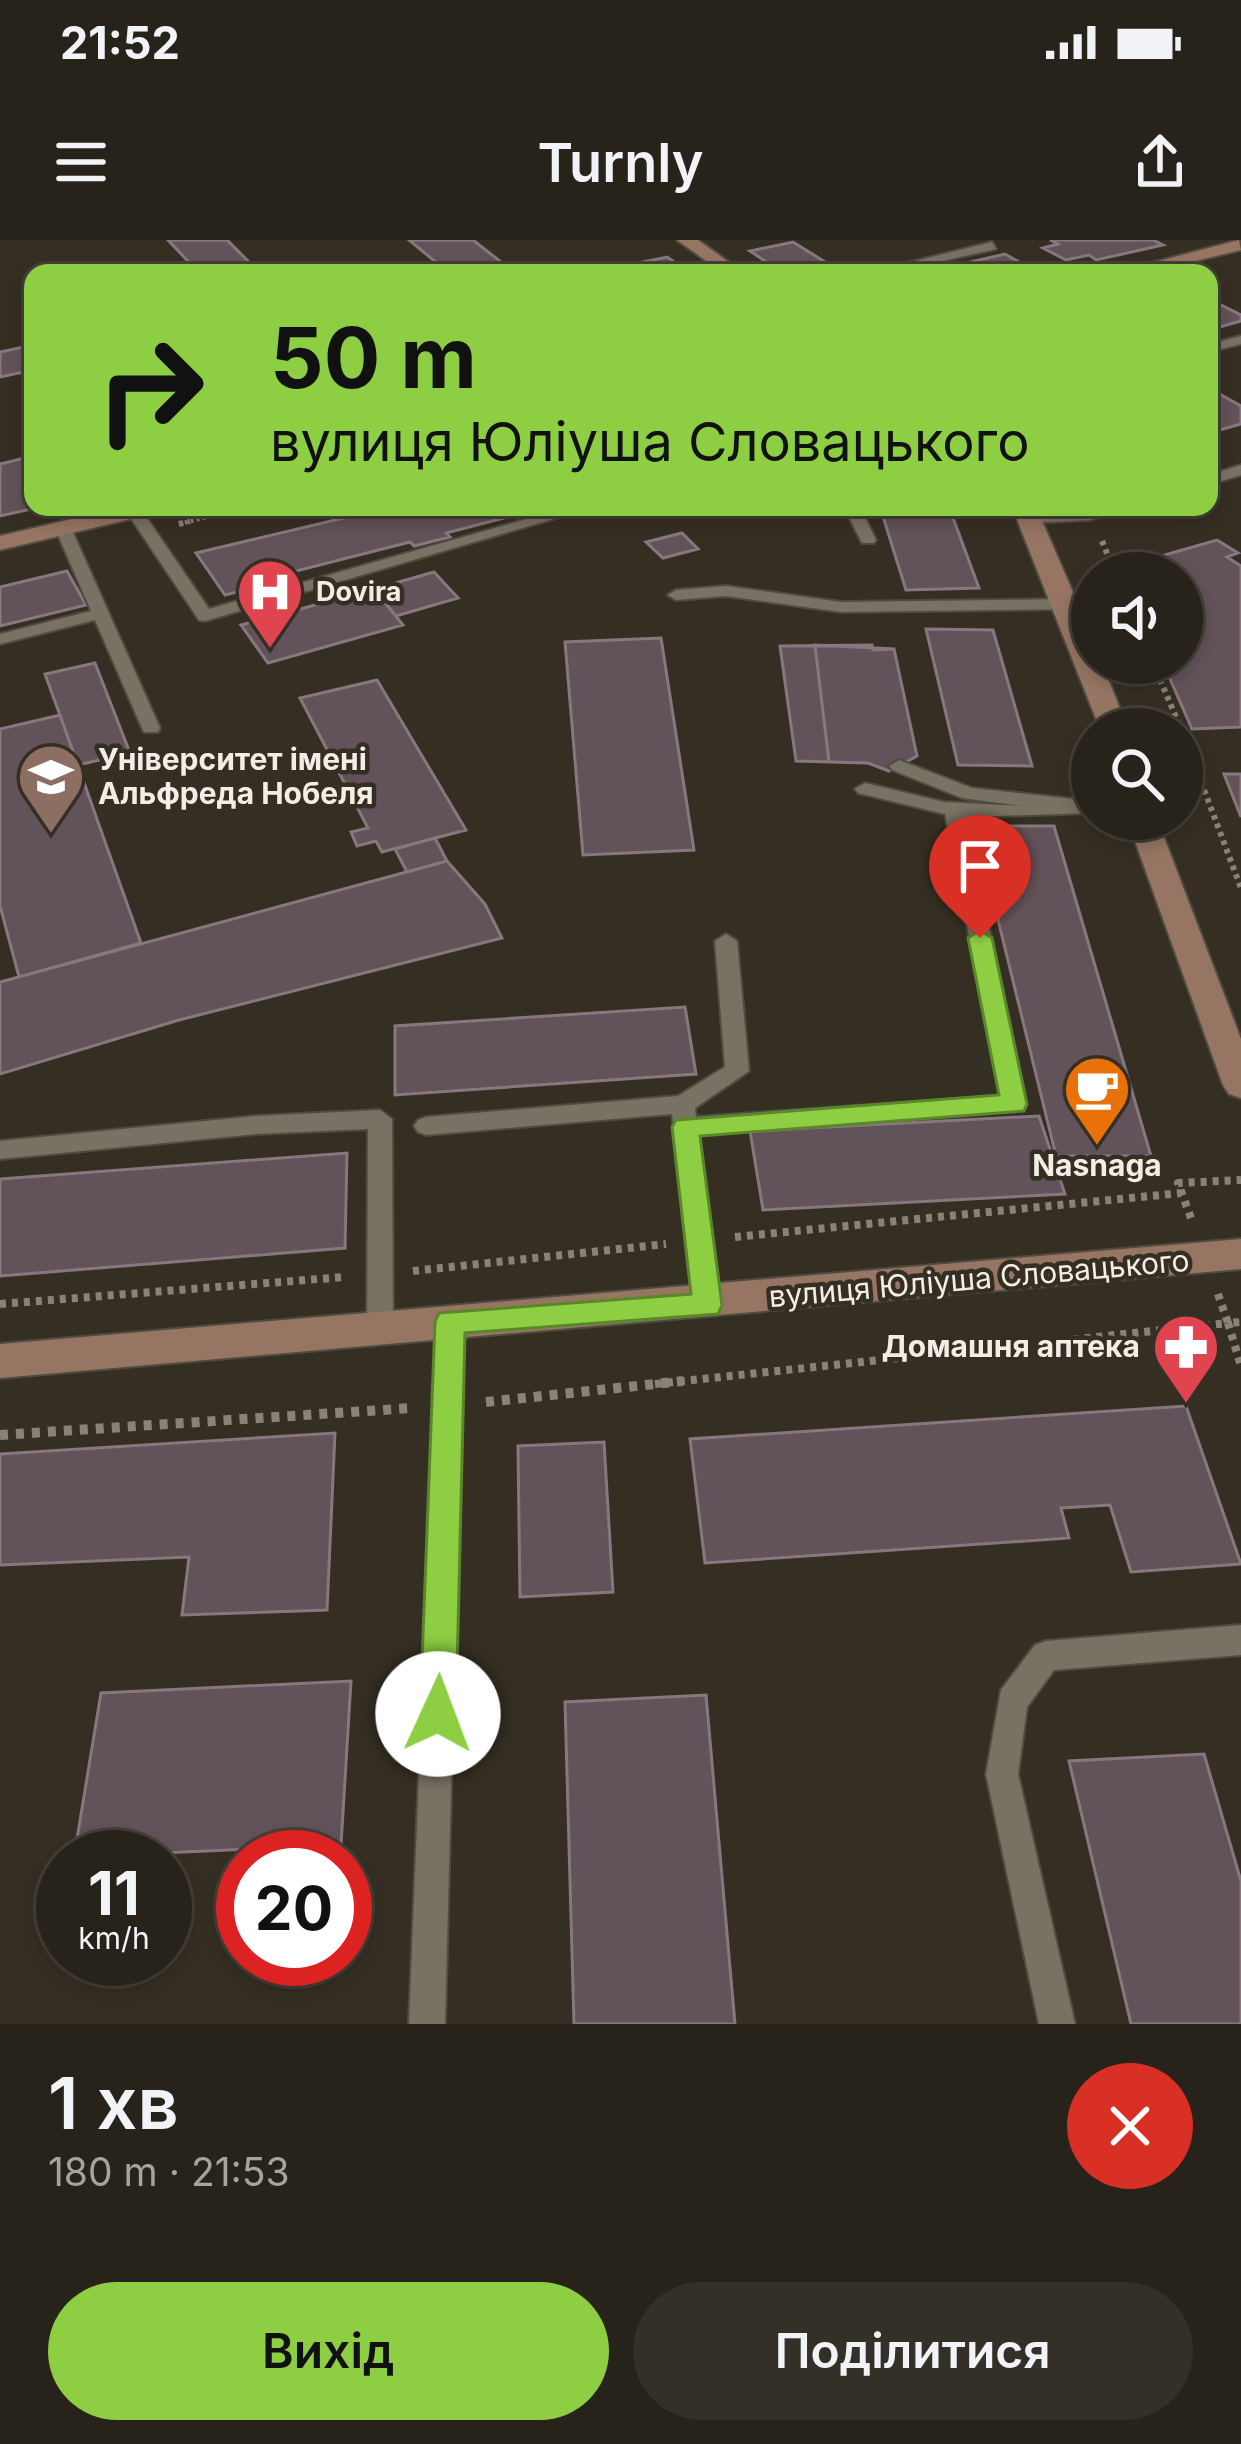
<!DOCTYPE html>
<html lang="uk">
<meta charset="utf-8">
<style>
:root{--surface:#28231a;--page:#342f27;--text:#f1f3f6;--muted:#a5a4a2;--line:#444039;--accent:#8ece43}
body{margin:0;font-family:Inter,sans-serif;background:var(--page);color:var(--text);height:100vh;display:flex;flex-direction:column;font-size:45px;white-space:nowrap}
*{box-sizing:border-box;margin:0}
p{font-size:39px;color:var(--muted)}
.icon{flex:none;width:66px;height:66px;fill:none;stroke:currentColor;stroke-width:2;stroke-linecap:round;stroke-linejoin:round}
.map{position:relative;height:1784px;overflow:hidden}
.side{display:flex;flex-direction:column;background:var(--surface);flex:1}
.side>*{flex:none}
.guide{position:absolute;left:24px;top:24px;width:1194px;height:252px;border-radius:24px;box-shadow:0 6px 18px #0003,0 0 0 3px var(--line);background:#8ece43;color:#111;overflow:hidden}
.fabs{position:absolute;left:1071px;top:312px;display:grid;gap:24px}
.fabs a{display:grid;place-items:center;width:132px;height:132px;border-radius:50%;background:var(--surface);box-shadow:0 6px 18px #0003,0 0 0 3px var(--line);font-size:60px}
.speed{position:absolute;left:36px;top:1590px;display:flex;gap:24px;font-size:60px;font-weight:700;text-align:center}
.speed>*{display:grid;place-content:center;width:156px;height:156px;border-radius:50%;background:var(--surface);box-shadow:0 6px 18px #0003,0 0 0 3px var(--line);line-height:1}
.speed small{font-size:30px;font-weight:400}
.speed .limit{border:18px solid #d22;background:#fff;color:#111}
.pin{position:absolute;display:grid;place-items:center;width:102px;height:102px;color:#fff;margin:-123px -51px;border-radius:50% 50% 50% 0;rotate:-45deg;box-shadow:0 0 12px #0007}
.pin .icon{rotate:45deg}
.me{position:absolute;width:132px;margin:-66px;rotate:2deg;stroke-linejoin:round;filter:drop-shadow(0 0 9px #0008)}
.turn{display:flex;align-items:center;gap:42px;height:252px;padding:0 48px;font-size:54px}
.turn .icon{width:156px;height:156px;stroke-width:2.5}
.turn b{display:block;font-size:84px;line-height:102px}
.round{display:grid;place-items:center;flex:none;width:126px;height:126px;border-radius:63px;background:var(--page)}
.summary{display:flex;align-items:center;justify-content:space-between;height:204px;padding:0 48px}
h1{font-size:72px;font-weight:600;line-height:90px}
.cta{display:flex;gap:24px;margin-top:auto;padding:24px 48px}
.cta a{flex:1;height:138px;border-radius:72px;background:var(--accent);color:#111;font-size:48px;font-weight:600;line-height:138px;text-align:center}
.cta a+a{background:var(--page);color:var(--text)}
.status{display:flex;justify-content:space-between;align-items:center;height:84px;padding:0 60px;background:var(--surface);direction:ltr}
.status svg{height:33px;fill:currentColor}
header{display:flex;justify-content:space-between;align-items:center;height:156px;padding:0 48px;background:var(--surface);font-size:54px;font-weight:600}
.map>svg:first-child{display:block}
</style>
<div class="status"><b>21:52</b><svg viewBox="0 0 49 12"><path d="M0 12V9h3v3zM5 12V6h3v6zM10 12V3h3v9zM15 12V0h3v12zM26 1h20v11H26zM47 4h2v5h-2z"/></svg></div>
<header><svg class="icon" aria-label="menu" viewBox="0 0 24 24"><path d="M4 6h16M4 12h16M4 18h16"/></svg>Turnly<svg class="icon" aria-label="share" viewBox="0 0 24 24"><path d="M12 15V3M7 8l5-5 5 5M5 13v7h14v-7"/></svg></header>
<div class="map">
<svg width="1241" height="1784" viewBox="0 0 1241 1784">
<rect width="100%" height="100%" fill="#352f23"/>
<!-- building -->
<path fill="#625259" stroke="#88777e" stroke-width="3" d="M 168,0 L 227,0 L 260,33 L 199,33 Z
M 409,0 L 473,0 L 515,33 L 449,33 Z
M 1050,0 L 1153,0 L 1163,5 L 1096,20 L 1089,15 L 1066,20 L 1043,8 L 1058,4 Z
M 793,2 L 843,33 L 783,33 L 750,11 Z
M 1005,14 L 1038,33 L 923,33 Z
M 667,17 L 690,33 L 589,33 Z
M 1209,59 L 1241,75 L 1241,81 L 1209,90 Z
M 33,105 L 33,130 L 0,137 L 0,112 Z
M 1216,152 L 1241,166 L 1241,184 L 1209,193 L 1209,154 Z
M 25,218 L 33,230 L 33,267 L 40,267 L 0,276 L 0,224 Z
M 546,267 L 446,293 L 450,297 L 414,306 L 410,302 L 253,342 L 257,347 L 225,355 L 196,313 L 390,267 Z
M 880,267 L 949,267 L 979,348 L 906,350 Z
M 682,293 L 698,309 L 663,318 L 646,302 Z
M 1217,300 L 1238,313 L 1227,317 L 1241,326 L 1241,487 L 1192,489 L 1163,423 L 1182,423 L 1182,333 L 1124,333 L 1122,327 Z
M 67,331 L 86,365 L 0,386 L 0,347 Z
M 434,332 L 458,358 L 396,376 L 374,349 Z
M 374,349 L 403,385 L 268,423 L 241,385 Z
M 926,389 L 993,390 L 1032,526 L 958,525 Z
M 661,398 L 694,610 L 583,615 L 565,402 Z
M 815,405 L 894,409 L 917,516 L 889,531 L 868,523 L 829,522 Z
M 872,405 L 873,410 L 894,409 L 917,516 L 889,531 L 868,523 L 796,521 L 780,406 Z
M 95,423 L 130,513 L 78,525 L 45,434 Z
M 377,440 L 466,590 L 382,612 L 376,601 L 357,606 L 351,592 L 368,588 L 300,458 Z
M 60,475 L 141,703 L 19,737 L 0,666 L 0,489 Z
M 1224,534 L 1241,534 L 1241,577 Z
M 975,586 L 1054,586 L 1151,916 L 1056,916 Z
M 435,598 L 447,621 L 407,632 L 395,609 Z
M 447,621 L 485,664 L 502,698 L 179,780 L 0,834 L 0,742 Z
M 685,767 L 696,834 L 395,855 L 395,786 Z
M 1039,876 L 1065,954 L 763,970 L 750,891 Z
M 347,913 L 345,1008 L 0,1036 L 0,939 Z
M 1186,1166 L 1241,1324 L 1131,1332 L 1110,1265 L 1061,1268 L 1069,1298 L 705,1323 L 690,1199 Z
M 335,1193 L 327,1370 L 182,1375 L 189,1317 L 0,1325 L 0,1214 Z
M 604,1202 L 613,1352 L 520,1357 L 518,1206 Z
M 351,1441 L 341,1605 L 74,1617 L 101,1453 Z
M 706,1455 L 735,1784 L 574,1784 L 565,1462 Z
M 1204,1514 L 1241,1641 L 1241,1784 L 1131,1784 L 1069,1521 Z"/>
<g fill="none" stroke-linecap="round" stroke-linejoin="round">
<!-- lane casing -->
<g stroke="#504b40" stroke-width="4">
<path id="lane" d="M 992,2 L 996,9 L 889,33 L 867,33 Z
M 1241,96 L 1241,104 L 1209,112 L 1209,104 Z
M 1241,225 L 1241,235 L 1209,245 L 1209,235 Z
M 569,267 L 594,267 L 205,381 L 199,380 L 126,271 L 140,268 L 209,369 Z
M 844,267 L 860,267 L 876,300 L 874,303 L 862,303 Z
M 1101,267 L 1126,267 L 1091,280 L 1030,283 L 1022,278 L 1030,273 Z
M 57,285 L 71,288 L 160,488 L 158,492 L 144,492 L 142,488 L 95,380 L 0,404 L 0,394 L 91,371 L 55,288 Z
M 726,346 L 841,362 L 1067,359 L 1075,364 L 1067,369 L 841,372 L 726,356 L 676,360 L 668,355 L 676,350 Z
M 899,520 L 972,548 L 1092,561 L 1092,573 L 966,577 L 1026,864 L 1022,870 L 699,895 L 720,1065 L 716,1073 L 707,1076 L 698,1073 L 694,1065 L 672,874 L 426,895 L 418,892 L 414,886 L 418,880 L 426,877 L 678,856 L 725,827 L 715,701 L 726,694 L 737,701 L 749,831 L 695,868 L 696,877 L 1001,856 L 945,574 L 858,553 L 855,549 L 865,543 L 944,562 L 1022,566 L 962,558 L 892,530 L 889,526 Z
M 380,870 L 392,879 L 393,1088 L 389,1096 L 380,1099 L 371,1096 L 367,1088 L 368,889 L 256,894 L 0,919 L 0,901 L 256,876 Z
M 450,1071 L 459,1074 L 463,1082 L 445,1784 L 409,1784 L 437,1082 L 441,1074 Z
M 1241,1385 L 1241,1415 L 1054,1430 L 1027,1467 L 1018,1534 L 1075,1784 L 1039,1784 L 986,1534 L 1001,1450 L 1035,1405 L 1046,1401 Z"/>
</g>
<!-- secondary casing -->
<g stroke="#504b40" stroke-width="4">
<path id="secondary" d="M 677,0 L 698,0 L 744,33 L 723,33 Z
M 1239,0 L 1241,10 L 1146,33 L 1113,33 Z
M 122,267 L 164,267 L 160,272 L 0,310 L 0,296 Z
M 1012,267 L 1036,267 L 1092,396 L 1092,423 L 1102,423 L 1128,489 L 1100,489 Z
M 1127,579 L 1157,579 L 1241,799 L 1241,858 L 1229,854 L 1223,845 Z
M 1241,999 L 1241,1029 L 0,1138 L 0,1104 Z"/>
</g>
<!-- path-far3 -->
<path stroke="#888378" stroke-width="4.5" stroke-dasharray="3 3" stroke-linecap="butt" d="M 1070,33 L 1094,27
M 179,284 L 247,267"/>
<!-- path-far2 -->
<path stroke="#888378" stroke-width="6" stroke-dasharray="4.5 4.5" stroke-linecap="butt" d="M 179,284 L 190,281
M 1102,301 L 1115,333
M 1153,423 L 1181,489
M 1182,491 L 1241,648"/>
<!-- path-far1 -->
<path stroke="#888378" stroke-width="8" stroke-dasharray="6 6" stroke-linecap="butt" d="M 1191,978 L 1178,943 L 1241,940
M 735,997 L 1181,953
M 413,1031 L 666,1004
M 1218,1054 L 1228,1083 L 1241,1082
M 0,1064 L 344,1037
M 655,1144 L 1228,1083 L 1241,1126"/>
<!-- path -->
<path stroke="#888378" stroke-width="10" stroke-dasharray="8 8" stroke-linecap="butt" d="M 486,1162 L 683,1141
M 0,1195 L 412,1168"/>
<!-- lane -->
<use href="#lane" fill="#797264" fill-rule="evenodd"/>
<!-- secondary -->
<use href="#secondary" fill="#967663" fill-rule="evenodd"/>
</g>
<!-- route -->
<path fill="#8ece43" stroke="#5c862c" stroke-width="3" d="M 980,690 L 992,698 L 1027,864 L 1024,871 L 700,896 L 722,1065 L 718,1074 L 465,1093 L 456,1474 L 451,1487 L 438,1492 L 425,1487 L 420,1474 L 435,1082 L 439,1073 L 691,1054 L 672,887 L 676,880 L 999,855 L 968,698 Z"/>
<!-- icons -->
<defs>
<g id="hospital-pin" transform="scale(3.45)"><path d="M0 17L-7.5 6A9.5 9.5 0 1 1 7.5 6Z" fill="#e0444e" stroke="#352f23"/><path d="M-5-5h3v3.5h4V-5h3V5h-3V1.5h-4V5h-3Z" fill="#fff"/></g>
<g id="university-pin" transform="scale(3.45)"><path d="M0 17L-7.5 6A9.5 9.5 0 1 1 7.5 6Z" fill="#8d6e63" stroke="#352f23"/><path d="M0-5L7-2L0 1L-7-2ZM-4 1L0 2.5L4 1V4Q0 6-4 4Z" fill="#fff"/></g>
<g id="cafe-pin" transform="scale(3.45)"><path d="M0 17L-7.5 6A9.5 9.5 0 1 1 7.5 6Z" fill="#e8710a" stroke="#352f23"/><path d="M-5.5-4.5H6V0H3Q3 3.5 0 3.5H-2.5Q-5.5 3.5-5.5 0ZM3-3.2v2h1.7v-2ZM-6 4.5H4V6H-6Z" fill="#fff"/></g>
<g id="pharmacy-pin" transform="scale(3.45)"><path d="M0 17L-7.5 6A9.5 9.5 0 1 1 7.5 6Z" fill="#e0444e" stroke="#352f23"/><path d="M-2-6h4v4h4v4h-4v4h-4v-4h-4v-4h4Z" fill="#fff"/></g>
</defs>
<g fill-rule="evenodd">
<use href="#hospital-pin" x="270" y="352"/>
<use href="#university-pin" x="51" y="537"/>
<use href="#cafe-pin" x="1097" y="849"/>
<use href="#pharmacy-pin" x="1186" y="1107"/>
</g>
<g text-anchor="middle" stroke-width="9" stroke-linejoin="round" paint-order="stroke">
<!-- far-poi labels -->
<g font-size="27" font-weight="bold" fill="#f2eee6" stroke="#352f23" text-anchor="start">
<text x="316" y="361">Dovira</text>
</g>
<!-- poi labels -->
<g font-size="30" font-weight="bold" fill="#f2eee6" stroke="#352f23" text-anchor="start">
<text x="98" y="530">Університет імені<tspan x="98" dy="34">Альфреда Нобеля</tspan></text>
<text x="1097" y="936" text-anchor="middle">Nasnaga</text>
<text x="1140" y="1117" text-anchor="end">Домашня аптека</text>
</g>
<!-- street labels -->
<g font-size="30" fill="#f2eee6" stroke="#352f23">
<text transform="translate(979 1039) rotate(-5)" y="10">вулиця Юліуша Словацького</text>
</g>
</g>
</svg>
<div class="fabs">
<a><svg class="icon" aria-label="sound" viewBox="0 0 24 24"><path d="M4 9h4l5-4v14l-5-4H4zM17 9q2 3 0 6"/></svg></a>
<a><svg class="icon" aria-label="search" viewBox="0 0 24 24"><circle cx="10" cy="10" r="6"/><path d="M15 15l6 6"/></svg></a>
</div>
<div class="speed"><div>11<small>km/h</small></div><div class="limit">20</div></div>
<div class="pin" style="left:980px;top:698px;background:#d93025"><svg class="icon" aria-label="arrive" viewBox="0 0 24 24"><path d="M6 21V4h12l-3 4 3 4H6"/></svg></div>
<svg class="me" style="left:438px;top:1474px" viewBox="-20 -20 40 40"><circle r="19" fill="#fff"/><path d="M0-13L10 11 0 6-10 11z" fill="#8ece43"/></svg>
<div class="guide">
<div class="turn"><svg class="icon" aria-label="right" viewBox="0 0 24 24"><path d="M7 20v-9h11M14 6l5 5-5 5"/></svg><div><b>50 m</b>вулиця Юліуша Словацького</div></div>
</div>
</div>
<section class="side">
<div class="summary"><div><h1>1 хв</h1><p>180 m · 21:53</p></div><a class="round" style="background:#d93025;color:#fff"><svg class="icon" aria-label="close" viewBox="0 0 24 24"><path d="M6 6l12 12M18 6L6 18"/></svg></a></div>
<div class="cta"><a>Вихід</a><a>Поділитися</a></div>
</section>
